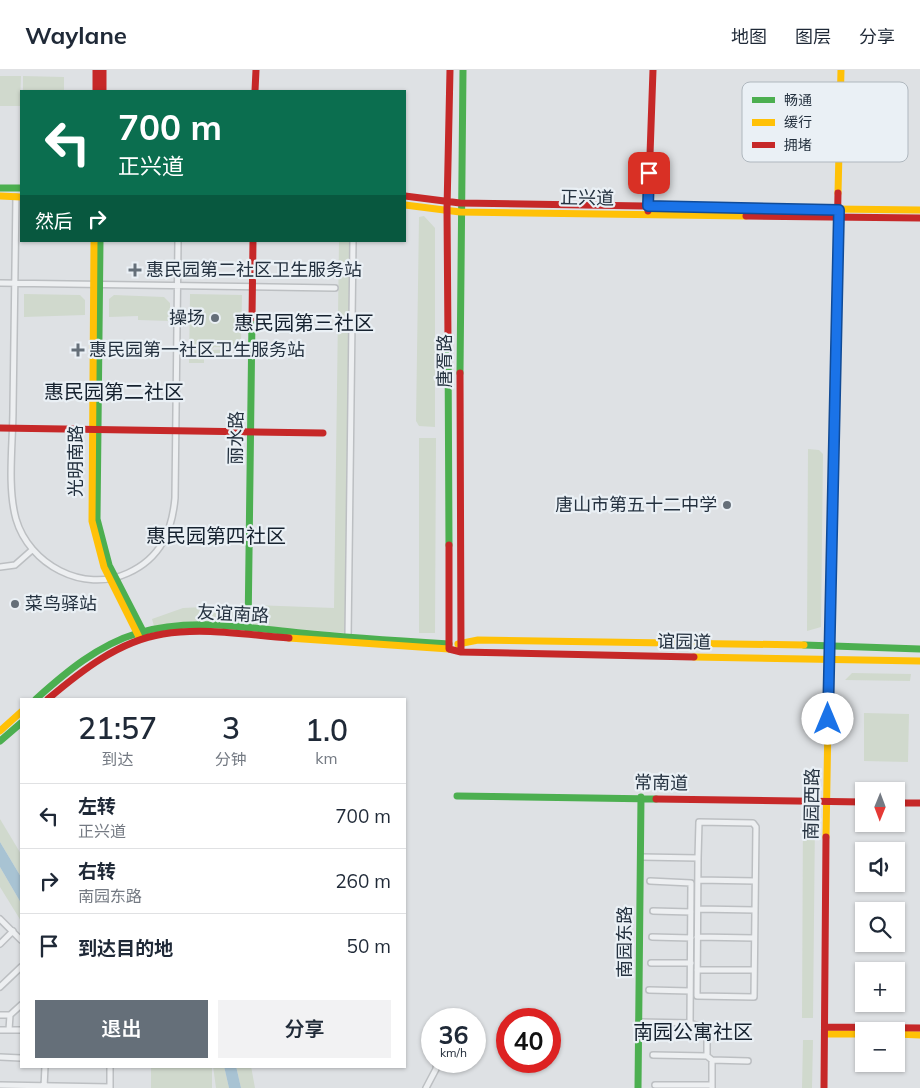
<!DOCTYPE html>
<html lang="zh">
<meta charset="utf-8">
<style>
:root{--surface:#fff;--page:#f2f2f3;--text:#1f2937;--muted:#747a83;--line:#e0e1e3;--accent:#656f79}
body{margin:0;font-family:Mulish,"Noto Sans SC",sans-serif;background:var(--page);color:var(--text);height:100vh;display:flex;flex-direction:column;font-size:19px;white-space:nowrap}
*{box-sizing:border-box;margin:0}
p{font-size:16px;color:var(--muted)}
.icon{flex:none;width:28px;height:28px;fill:none;stroke:currentColor;stroke-width:2;stroke-linecap:round;stroke-linejoin:round}
.map{position:relative;flex:1;overflow:hidden}
.drawer{position:absolute;left:20px;top:628px;width:386px;height:370px;display:flex;flex-direction:column;background:var(--surface);border-radius:0px;box-shadow:0 1px 4px #0004}
.drawer>*{flex:none}
.guide{position:absolute;left:20px;top:20px;width:386px;height:152px;border-radius:0px;box-shadow:0 1px 4px #0004;background:#0b6e4f;color:#fff;overflow:hidden}
.needle{width:32px;rotate:181deg}
.buttons{position:absolute;left:855px;top:712px;display:grid;gap:10px}
.buttons a{display:grid;place-items:center;width:50px;height:50px;border-radius:0px;background:var(--surface);box-shadow:0 1px 4px #0004;font-size:25px}
.speed{position:absolute;left:421px;top:938px;display:flex;gap:10px;font-size:25px;font-weight:700;text-align:center}
.speed>*{display:grid;place-content:center;width:65px;height:65px;border-radius:50%;background:var(--surface);box-shadow:0 1px 4px #0004;line-height:1}
.speed small{font-size:12px;font-weight:400}
.speed .limit{border:8px solid #d22;background:#fff;color:#111}
.pin{position:absolute;display:grid;place-items:center;width:42px;height:42px;color:#fff;margin:-21px;border-radius:10px;box-shadow:0 2px 8px #0006}
.me{position:absolute;width:55px;margin:-28px;rotate:0deg;stroke-linejoin:round;filter:drop-shadow(0 0 4px #0008)}
.turn{display:flex;align-items:center;gap:18px;height:105px;padding:0 15px;font-size:22px}
.turn .icon{width:65px;height:65px;stroke-width:2.5}
.turn b{display:block;font-size:35px;line-height:42px}
.then{display:flex;align-items:center;height:48px;padding:0 15px;background:#0003;gap:10px;font-size:19px}
.eta{display:flex;justify-content:space-evenly;align-items:center;height:85px;text-align:center}
.eta b{font-size:30px;font-weight:600;line-height:35px}
.action{display:flex;gap:10px;margin-top:auto;padding:10px 15px}
.action a{flex:1;height:58px;border-radius:0px;background:var(--accent);color:#fff;font-size:20px;font-weight:600;line-height:58px;text-align:center}
.action a+a{background:var(--page);color:var(--text)}
ul{padding:0;list-style:none}
li{display:flex;align-items:center;gap:15px;height:65px;padding:0 15px;border-top:1px solid var(--line)}
li div{flex:1}
li b{display:block;font-size:19px}
li em{font-style:normal}
header{display:flex;align-items:center;gap:30px;box-sizing:border-box;height:70px;padding:0 25px;background:var(--surface);border-bottom:1px solid var(--line)}
header strong{font-size:24px}
nav{display:flex;gap:28px;margin-inline-start:auto;font-size:18px}
.map>svg:first-child{display:block}
</style>
<header>
<strong>Waylane</strong>
<nav><a>地图</a><a>图层</a><a>分享</a></nav>
</header>
<div class="map">
<svg width="920" height="1018" viewBox="0 0 920 1018">
<rect width="100%" height="100%" fill="#dee1e4"/>
<!-- green -->
<path fill="#d0d9cd" d="M 0,6 L 21,6 L 20,36 L 0,36 Z
M 23,6 L 64,7 L 64,21 L 23,21 Z
M 424,146 L 435,158 L 435,357 L 419,356 L 416,351 L 419,147 Z
M 339,171 L 351,171 L 346,563 L 253,556 L 253,535 L 334,538 Z
M 24,224 L 80,225 L 85,230 L 85,245 L 24,247 Z
M 190,224 L 242,225 L 241,275 L 237,278 L 214,277 L 211,280 L 232,279 L 232,285 L 211,284 L 211,289 L 204,289 L 204,293 L 189,293 Z
M 114,225 L 164,227 L 170,233 L 170,251 L 138,250 L 138,246 L 109,247 L 109,229 Z
M 419,368 L 436,368 L 435,563 L 419,563 Z
M 808,379 L 819,380 L 823,384 L 821,557 L 807,561 Z
M 245,535 L 245,555 L 181,552 L 154,556 L 152,549 L 183,538 Z
M 852,603 L 911,604 L 910,611 L 845,610 Z
M 864,643 L 909,644 L 908,692 L 864,691 Z
M 803,740 L 808,740 L 815,748 L 813,948 L 802,948 Z
M 0,749 L 21,784 L 21,807 L 0,772 Z
M 0,797 L 21,833 L 21,851 L 0,817 Z
M 803,970 L 813,970 L 812,1018 L 802,1018 Z
M 151,996 L 212,996 L 212,1018 L 151,1018 Z
M 213,996 L 224,996 L 229,1018 L 216,1018 Z
M 236,996 L 251,996 L 255,1018 L 241,1018 Z"/>
<!-- water -->
<path fill="#a8c3d3" d="M 0,772 L 21,807 L 21,833 L 0,797 Z
M 224,996 L 236,996 L 241,1018 L 229,1018 Z"/>
<g fill="none" stroke-linecap="round" stroke-linejoin="round">
<!-- street casing -->
<g stroke="#bcbfc2" stroke-width="8">
<path id="street" d="M 16,127 C 15,197 14,268 13,339 C 13,372 7,417 16,449 C 29,494 83,524 128,503 C 161,488 172,461 175,428 L 178,171
M 0,213 L 335,218
M 0,497 L 15,495 L 32,480
M 348,568 L 353,171
M 641,787 L 698,788 L 697,926 L 754,927 L 756,757 L 753,753 L 699,752 L 698,788
M 698,810 L 755,811
M 650,811 L 691,813 L 690,953 L 707,959 L 707,986 L 712,990 L 712,1018
M 698,839 L 755,840
M 653,841 L 691,842
M 0,849 L 21,870
M 652,867 L 691,868
M 697,867 L 754,868
M 0,874 L 13,861
M 651,893 L 691,893
M 697,900 L 754,900
M 0,917 L 21,897
M 649,920 L 690,921
M 0,945 L 10,945 L 21,935
M 639,952 L 690,953
M 0,960 L 21,960
M 9,960 L 10,945
M 653,985 L 707,986
M 0,987 L 21,988
M 712,990 L 748,991
M 110,996 L 110,1018
M 0,1015 L 110,1017
M 655,1015 L 712,1015
M 44,1018 L 45,996
M 426,1018 L 436,999 L 437,991"/>
</g>
<!-- street -->
<use href="#street" stroke="#edeff1" stroke-width="5"/>
<!-- fast -->
<path stroke="#4caf50" stroke-width="7" d="M 0,118 L 21,118
M 100,171 L 97,449 L 109,495 L 145,565
M 448,271 L 449,475
M 460,303 L 463,0
M 248,562 L 252,248
M 804,575 L 920,579
M 36,629 C 66,602 98,575 138,563 C 190,547 248,558 301,563 C 350,568 399,571 449,574
M 0,671 L 21,653
M 457,726 L 656,729
M 638,1018 L 641,727"/>
<!-- slow -->
<path stroke="#ffc107" stroke-width="7" d="M 838,123 L 841,0
M 0,126 L 21,127
M 405,135 L 460,142 L 746,146
M 834,139 L 920,140
M 94,171 L 92,451 L 104,497 L 139,567
M 289,568 L 449,579
M 458,574 L 478,570 L 804,575
M 694,587 L 920,591
M 0,661 L 21,642
M 826,767 L 830,535
M 825,964 L 864,964
M 896,964 L 920,965"/>
<!-- jam -->
<path stroke="#c62828" stroke-width="7" d="M 96,0 L 96,21
M 103,0 L 103,21
M 255,21 L 256,0
M 405,126 L 460,133 L 834,139
M 648,141 L 653,0
M 746,146 L 920,148
M 252,248 L 253,171
M 448,271 L 447,139 L 450,0
M 460,303 L 461,582
M 0,358 L 323,363
M 449,475 L 449,579 L 461,582 L 694,587
M 830,535 L 838,123
M 48,629 C 81,601 119,571 163,564 C 204,557 248,565 289,568
M 656,729 L 864,732
M 896,733 L 920,733
M 825,957 L 920,958
M 824,1018 L 826,767"/>
</g>
<g fill="none" stroke-linecap="round" stroke-linejoin="round">
<!-- route casing -->
<g stroke="#114b97" stroke-width="12">
<path id="route" d="M 649,103 L 648,136 L 839,140 L 828,649"/>
</g>
<!-- route -->
<use href="#route" stroke="#1a73e8" stroke-width="9"/>
</g>
<!-- markers -->
<g fill="#656f79" stroke="#eaf0f5" stroke-width="2">
<path d="M132.5 192.5h5v5h5v5h-5v5h-5v-5h-5v-5h5z"/>
<circle cx="215" cy="248" r="5"/>
<path d="M75.5 272.5h5v5h5v5h-5v5h-5v-5h-5v-5h5z"/>
<circle cx="727" cy="435" r="5"/>
<circle cx="15" cy="534" r="5"/>
</g>
<g text-anchor="middle" stroke-width="4.5" stroke-linejoin="round" paint-order="stroke">
<!-- street labels -->
<g font-size="18" fill="#24313f" stroke="#eaf0f5">
<text transform="translate(587 128) rotate(1)" y="6">正兴道</text>
<text transform="translate(445 291) rotate(-90)" y="6">唐胥路</text>
<text transform="translate(236 368) rotate(-89)" y="6">丽水路</text>
<text transform="translate(76 391) rotate(-90)" y="6">光明南路</text>
<text transform="translate(233 544) rotate(3)" y="6">友谊南路</text>
<text transform="translate(684 572) rotate(1)" y="6">谊园道</text>
<text transform="translate(661 713) rotate(1)" y="6">常南道</text>
<text transform="translate(812 734) rotate(-89)" y="6">南园西路</text>
<text transform="translate(625 872) rotate(-90)" y="6">南园东路</text>
</g>
<!-- poi labels -->
<g font-size="18" fill="#24313f" stroke="#eaf0f5" text-anchor="start">
<text x="146" y="206">惠民园第二社区卫生服务站</text>
<text x="205" y="254" text-anchor="end">操场</text>
<text x="89" y="286">惠民园第一社区卫生服务站</text>
<text x="717" y="441" text-anchor="end">唐山市第五十二中学</text>
<text x="25" y="540">菜鸟驿站</text>
</g>
<!-- quarter labels -->
<g font-size="20" fill="#16222f" stroke="#eaf0f5">
<text x="304" y="260">惠民园第三社区</text>
<text x="114" y="329">惠民园第二社区</text>
<text x="216" y="473">惠民园第四社区</text>
<text x="693" y="969">南园公寓社区</text>
</g>
</g>
<!-- legend -->
<rect x="742" y="12" width="166" height="80" rx="8" fill="#eaf0f5" stroke="#afb7be" stroke-width="1"/>
<rect x="752" y="27" width="23" height="6" fill="#4caf50"/>
<rect x="752" y="49" width="23" height="7" fill="#ffc107"/>
<rect x="752" y="72" width="23" height="6" fill="#c62828"/>
<g font-size="14" fill="#24313f">
<text x="784" y="35">畅通</text>
<text x="784" y="57">缓行</text>
<text x="784" y="80">拥堵</text>
</g>
</svg>
<div class="buttons">
<a><svg class="needle" viewBox="-14 -14 28 28"><path d="M0-13l5 13h-10z" fill="#e53935"/><path d="M0 13l5-13h-10z" fill="#747a83"/></svg></a>
<a><svg class="icon" aria-label="sound" viewBox="0 0 24 24"><path d="M4 9h4l5-4v14l-5-4H4zM17 9q2 3 0 6"/></svg></a>
<a><svg class="icon" aria-label="search" viewBox="0 0 24 24"><circle cx="10" cy="10" r="6"/><path d="M15 15l6 6"/></svg></a>
<a>+</a>
<a>−</a>
</div>
<div class="speed"><div>36<small>km/h</small></div><div class="limit">40</div></div>
<div class="pin" style="left:649px;top:103px;background:#d93025"><svg class="icon" aria-label="arrive" viewBox="0 0 24 24"><path d="M6 21V4h12l-3 4 3 4H6"/></svg></div>
<svg class="me" style="left:828px;top:649px" viewBox="-20 -20 40 40"><circle r="19" fill="#fff"/><path d="M0-13L10 11 0 6-10 11z" fill="#1a73e8"/></svg>
<div class="guide">
<div class="turn"><svg class="icon" aria-label="left" viewBox="0 0 24 24"><path d="M17 20v-9H6M10 6l-5 5 5 5"/></svg><div><b>700 m</b>正兴道</div></div>
<div class="then">然后<svg class="icon" aria-label="right" viewBox="0 0 24 24"><path d="M7 20v-9h11M14 6l5 5-5 5"/></svg></div>
</div>
<section class="drawer">
<div class="eta">
<div><b>21:57</b><p>到达</p></div>
<div><b>3</b><p>分钟</p></div>
<div><b>1.0</b><p>km</p></div>
</div>
<ul>
<li><svg class="icon" aria-label="left" viewBox="0 0 24 24"><path d="M17 20v-9H6M10 6l-5 5 5 5"/></svg><div><b>左转</b><p>正兴道</p></div><em>700 m</em></li>
<li><svg class="icon" aria-label="right" viewBox="0 0 24 24"><path d="M7 20v-9h11M14 6l5 5-5 5"/></svg><div><b>右转</b><p>南园东路</p></div><em>260 m</em></li>
<li><svg class="icon" aria-label="arrive" viewBox="0 0 24 24"><path d="M6 21V4h12l-3 4 3 4H6"/></svg><div><b>到达目的地</b></div><em>50 m</em></li>
</ul>
<div class="action"><a>退出</a><a>分享</a></div>
</section>
</div>
